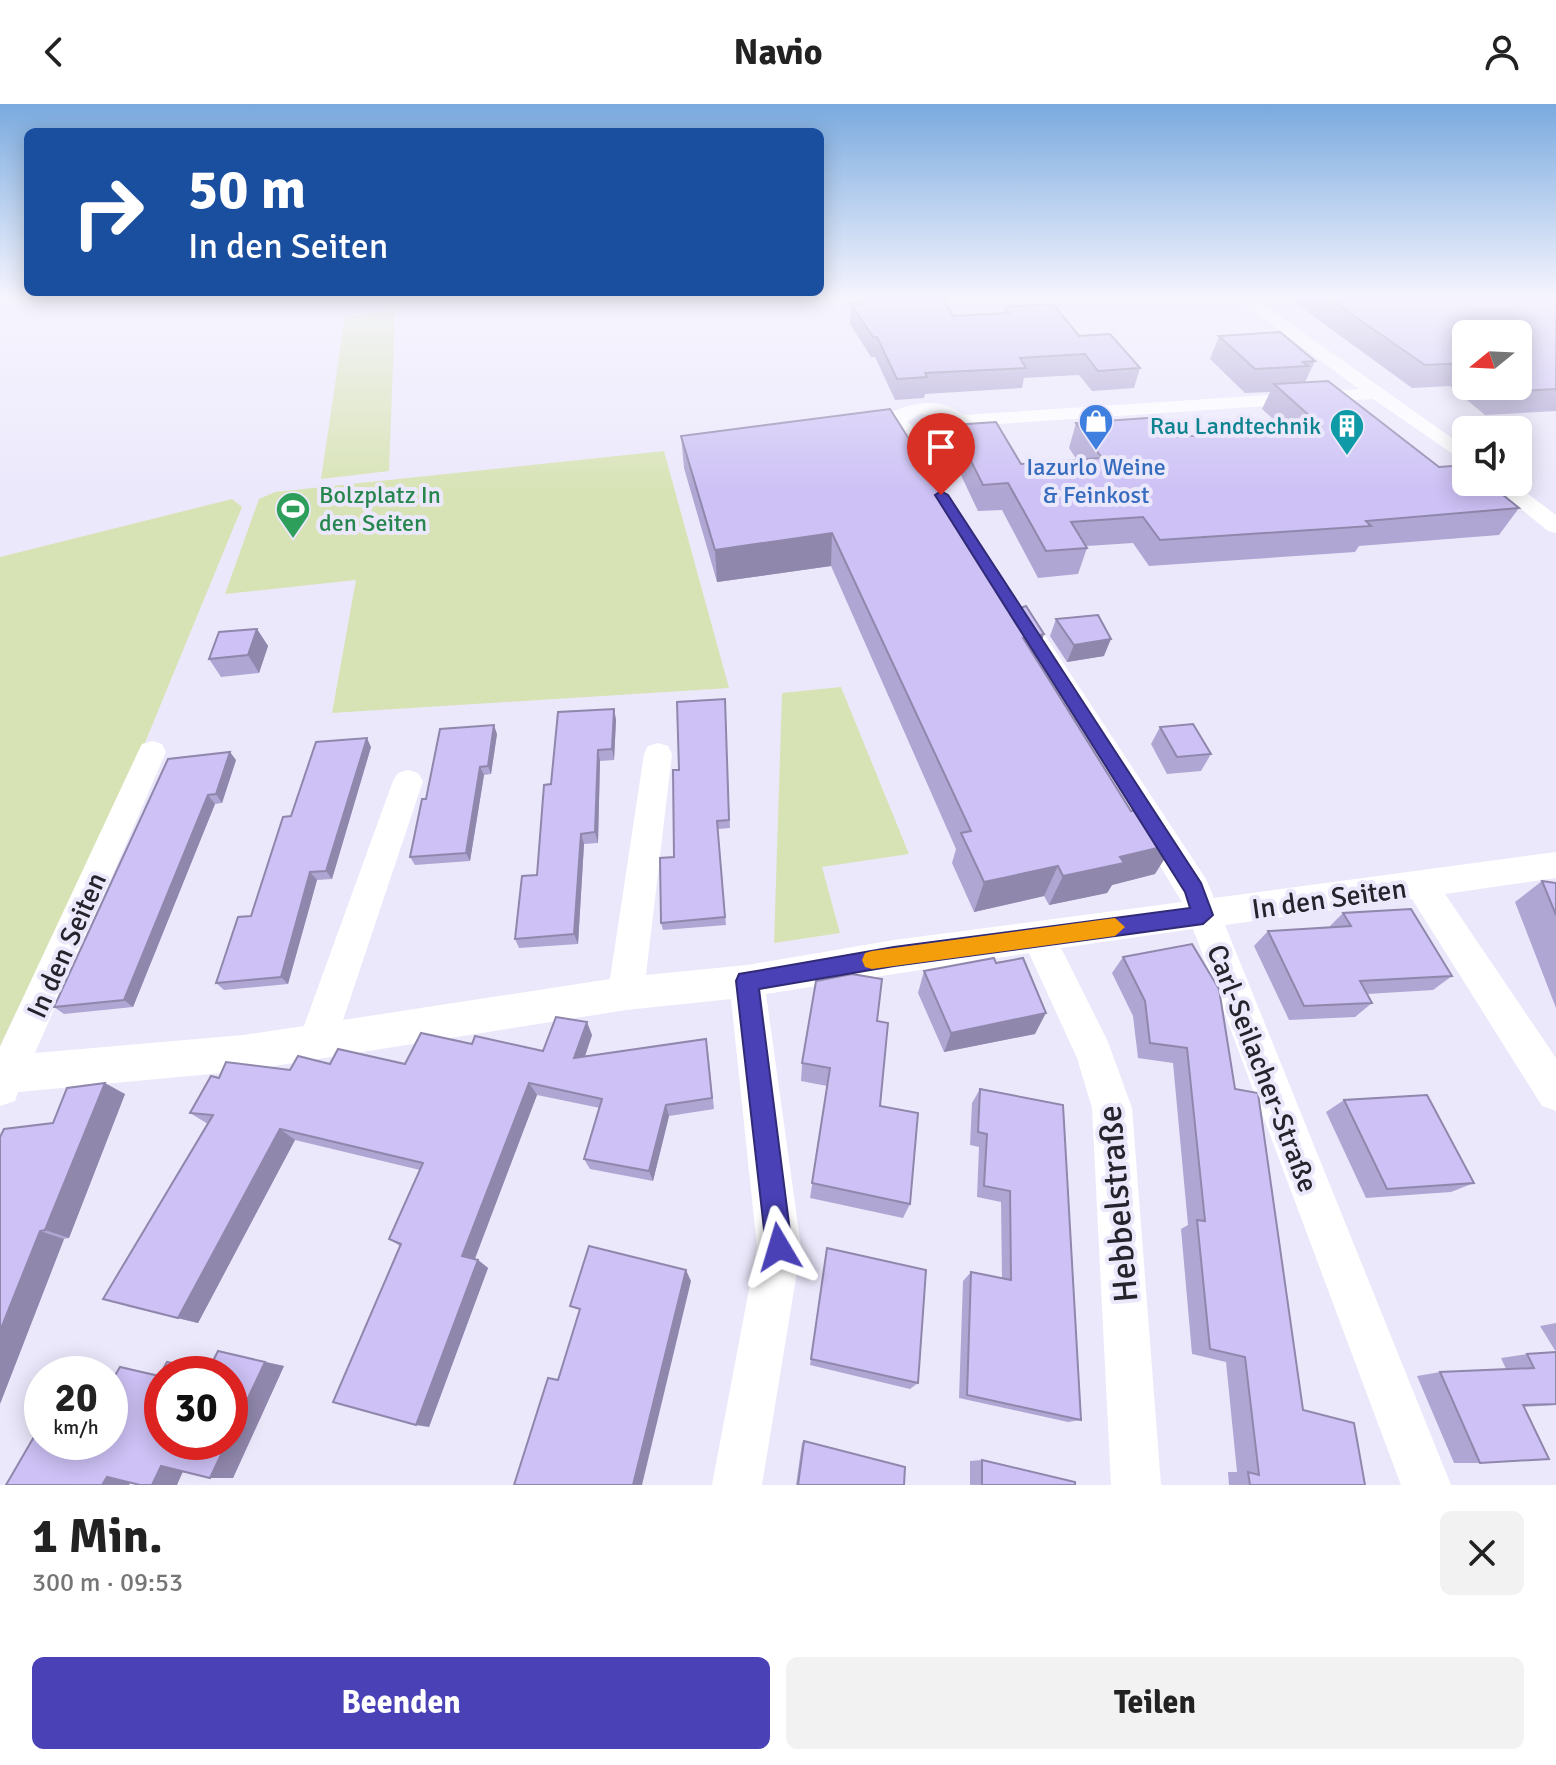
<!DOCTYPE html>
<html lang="de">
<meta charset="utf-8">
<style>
:root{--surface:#fff;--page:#f2f2f2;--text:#222;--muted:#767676;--accent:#4a41b7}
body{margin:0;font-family:Signika,sans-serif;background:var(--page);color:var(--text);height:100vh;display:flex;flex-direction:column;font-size:30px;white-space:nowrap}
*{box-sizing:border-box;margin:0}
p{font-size:26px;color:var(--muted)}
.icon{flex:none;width:44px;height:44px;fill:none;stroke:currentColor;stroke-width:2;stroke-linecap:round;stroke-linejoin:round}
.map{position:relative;height:1381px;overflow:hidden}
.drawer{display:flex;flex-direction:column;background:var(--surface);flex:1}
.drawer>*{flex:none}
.hud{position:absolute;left:24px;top:24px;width:800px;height:168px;border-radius:12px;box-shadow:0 4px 20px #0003;background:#1a4fa0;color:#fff;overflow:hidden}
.needle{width:52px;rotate:252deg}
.tools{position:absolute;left:1452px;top:216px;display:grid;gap:16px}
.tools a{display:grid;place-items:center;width:80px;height:80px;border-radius:12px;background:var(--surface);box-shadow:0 4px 20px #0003;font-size:40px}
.speed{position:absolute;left:24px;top:1252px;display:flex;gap:16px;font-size:40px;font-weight:700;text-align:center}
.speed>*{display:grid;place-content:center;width:104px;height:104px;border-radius:50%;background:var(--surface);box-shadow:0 4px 20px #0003;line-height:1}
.speed small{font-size:20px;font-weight:400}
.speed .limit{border:12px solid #d22;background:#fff;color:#111}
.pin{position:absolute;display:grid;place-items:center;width:68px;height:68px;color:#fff;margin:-82px -34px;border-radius:50% 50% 50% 0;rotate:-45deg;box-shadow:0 0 8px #0007}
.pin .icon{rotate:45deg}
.me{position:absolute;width:88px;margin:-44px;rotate:353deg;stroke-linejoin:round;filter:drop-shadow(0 0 6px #0008)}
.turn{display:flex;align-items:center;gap:28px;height:168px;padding:0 32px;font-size:36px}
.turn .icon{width:104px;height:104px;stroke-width:2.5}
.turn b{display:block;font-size:56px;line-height:68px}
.round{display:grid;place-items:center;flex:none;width:84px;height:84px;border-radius:12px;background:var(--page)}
.headline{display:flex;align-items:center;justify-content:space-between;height:136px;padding:0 32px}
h1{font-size:48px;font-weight:700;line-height:60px}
.button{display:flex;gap:16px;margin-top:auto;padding:16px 32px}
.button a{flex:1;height:92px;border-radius:12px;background:var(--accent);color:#fff;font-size:32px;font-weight:700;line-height:92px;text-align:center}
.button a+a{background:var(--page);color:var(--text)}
header{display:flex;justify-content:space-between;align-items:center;height:104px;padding:0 32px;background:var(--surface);font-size:36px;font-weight:700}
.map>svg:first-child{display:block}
</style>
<header><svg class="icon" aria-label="back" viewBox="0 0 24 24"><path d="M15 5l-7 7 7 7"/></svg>Navio<svg class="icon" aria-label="person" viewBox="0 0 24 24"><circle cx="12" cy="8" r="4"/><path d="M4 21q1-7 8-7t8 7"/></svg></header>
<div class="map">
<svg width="1556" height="1381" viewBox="0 0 1556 1381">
<rect width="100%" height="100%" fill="#ece8fc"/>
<!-- green -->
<path fill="#d8e3b5" d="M 395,206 L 389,367 L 321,375 L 345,213 Z
M 664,347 L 729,584 L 332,609 L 356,476 L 225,490 L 259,395 L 275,388 Z
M 232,395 L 242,403 L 142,646 L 0,942 L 0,453 Z
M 841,583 L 909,750 L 822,763 L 840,829 L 774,839 L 782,589 Z"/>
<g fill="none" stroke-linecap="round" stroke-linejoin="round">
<!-- minor -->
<path fill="#fff" fill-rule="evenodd" d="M 1234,193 L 1253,193 L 1466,344 L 1466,359 L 1373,295 L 969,322 C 954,353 904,341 887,319 L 892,308 C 916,297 941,294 964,311 L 1359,285 ZM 920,310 L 938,312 L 949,322 C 934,332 920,329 907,318 Z
M 1488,378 L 1512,378 L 1556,411 L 1556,429 L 1548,427 Z
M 1018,502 L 1027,504 L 1206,775 L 1214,794 L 1556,748 L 1556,774 L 1445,790 L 1556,954 L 1556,1007 L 1542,1002 L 1412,795 L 1225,821 L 1451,1381 L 1401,1381 L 1193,825 L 1061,844 L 1108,938 L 1132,1004 L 1161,1381 L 1111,1381 L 1092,1004 L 1077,954 L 1029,849 L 766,890 L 801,1143 L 762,1381 L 712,1381 L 757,1143 L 731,895 L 626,906 L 243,967 L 18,988 L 15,997 L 0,1002 L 0,943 L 138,648 L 142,640 L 152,637 L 162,640 L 166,648 L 35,949 L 243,931 L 304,922 L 393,677 L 398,669 L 408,666 L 418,669 L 423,677 L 343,916 L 610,875 L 644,650 L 648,642 L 658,639 L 668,642 L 672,650 L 646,871 L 747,861 L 894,836 L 1182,798 L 1006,510 Z"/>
</g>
<!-- wall -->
<path fill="#b0a6d3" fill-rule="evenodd" d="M 856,193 L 943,193 L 953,212 L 1003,209 L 1005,203 L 1079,232 L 1140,264 L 1134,284 L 1092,287 L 1079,271 L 1024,274 L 1022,284 L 925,290 L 924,294 L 895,296 L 875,253 L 871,253 L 850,220 L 851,200 L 856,200 Z
M 1287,193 L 1556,193 L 1556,307 L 1485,311 L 1450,282 L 1412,284 ZM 1466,230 L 1518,282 L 1466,282 Z
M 1219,232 L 1315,257 L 1305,278 L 1439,363 L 1519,404 L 1499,431 L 1359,442 L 1355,448 L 1149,462 L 1133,439 L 1087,442 L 1087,444 L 1078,470 L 1038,474 L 1002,406 L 978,407 L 949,346 L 953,321 L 1021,360 L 1077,356 L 1069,344 L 1076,319 L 1178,333 L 1284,325 L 1262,305 L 1270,288 L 1245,289 L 1210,255 Z
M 681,332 L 1037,555 L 1155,770 L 1112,781 L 1107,789 L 1049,801 L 1044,792 L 974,808 L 952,759 L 956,745 L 831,462 L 717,478 L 684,364 Z
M 1056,515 L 1104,552 L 1067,558 L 1050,532 Z
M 257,525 L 268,542 L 259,569 L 221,573 L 209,555 Z
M 725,595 L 730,724 L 718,725 L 726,821 L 663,826 L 661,819 L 674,753 L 679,666 Z
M 614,605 L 616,616 L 614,656 L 600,657 L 598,739 L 584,740 L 578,840 L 519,844 L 515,835 L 537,771 Z
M 1160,623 L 1211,650 L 1201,667 L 1167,670 L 1151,640 Z
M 497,630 L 491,670 L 484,671 L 470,757 L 415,761 L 410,753 L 426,695 Z
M 371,643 L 332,775 L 317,776 L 288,880 L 224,886 L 216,879 L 251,812 L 291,712 Z
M 168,655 L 236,656 L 222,699 L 215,700 L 133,903 L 64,910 L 54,903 Z
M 1542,777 L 1556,779 L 1556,904 L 1515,798 Z
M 1343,809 L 1452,872 L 1433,886 L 1367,890 L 1372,899 L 1355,913 L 1289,916 L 1254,842 L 1268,827 L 1329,823 Z
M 1123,853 L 1235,985 L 1303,1306 L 1365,1381 L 1229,1381 L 1228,1368 L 1237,1368 L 1226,1258 L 1192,1250 L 1181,1125 L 1188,1121 L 1173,959 L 1138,954 L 1133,912 L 1112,869 Z
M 924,867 L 1035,930 L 944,948 L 918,889 Z
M 877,917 L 880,1002 L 910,1100 L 903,1114 L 810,1094 L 827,982 L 801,977 L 802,959 Z
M 592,931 L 585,953 L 708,948 L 714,1005 L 669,1012 L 653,1077 L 590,1065 L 584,1055 L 600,1004 L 537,991 L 474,1155 L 478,1156 L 488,1164 L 429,1323 L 400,1142 L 389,1135 L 420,1066 L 295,1036 L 198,1219 L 126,1202 L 208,1020 L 190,1009 L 219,974 L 290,966 L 330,960 L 405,960 L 472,940 L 543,947 Z
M 980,985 L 1081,1316 L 1068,1318 L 959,1294 L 963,1177 L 971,1168 L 1002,1174 L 1001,1098 L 977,1093 L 979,1043 L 970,1041 L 972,999 Z
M 125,990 L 69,1134 L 64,1135 L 0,1300 L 53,1019 Z
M 1344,996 L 1474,1079 L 1451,1088 L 1366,1094 L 1326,1008 Z
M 827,1144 L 918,1279 L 910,1285 L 810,1261 Z
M 1556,1219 L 1556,1301 L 1523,1303 L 1480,1359 L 1454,1359 L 1417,1272 L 1440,1268 L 1506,1265 L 1501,1254 L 1527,1250 L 1556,1248 L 1540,1222 Z
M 218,1247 L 284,1262 L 233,1374 L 183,1368 L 130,1379 L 129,1381 L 6,1381 L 110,1338 L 110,1279 L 120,1263 L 160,1271 L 167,1258 L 209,1266 Z
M 804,1337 L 904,1381 L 796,1381 L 802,1339 Z
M 982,1356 L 1075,1381 L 970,1381 L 970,1357 Z"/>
<!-- shaded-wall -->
<path fill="#9087ac" d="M 832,429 L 831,462 L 717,478 L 715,446 Z
M 257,525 L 268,542 L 259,569 L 248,551 Z
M 1044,530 L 1034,563 L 1023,534 Z
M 1111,535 L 1104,552 L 1067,558 L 1074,541 Z
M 614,605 L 616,616 L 614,656 L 612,645 Z
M 494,621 L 497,630 L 491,670 L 488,662 Z
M 367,634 L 371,643 L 332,775 L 326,767 Z
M 598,646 L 600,657 L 598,739 L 595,728 Z
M 230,648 L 236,656 L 222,699 L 216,690 Z
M 480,663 L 484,671 L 470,757 L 466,749 Z
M 208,691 L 215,700 L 133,903 L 124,896 Z
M 581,730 L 584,740 L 578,840 L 574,830 Z
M 1174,740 L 1155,770 L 1112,781 L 1107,789 L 1049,801 L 1063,772 L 1120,753 Z
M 1058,762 L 1044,792 L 974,808 L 984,778 Z
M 310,768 L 317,776 L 288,880 L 281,873 Z
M 1046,909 L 1035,930 L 944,948 L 951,929 Z
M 587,918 L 592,931 L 580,966 L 574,954 Z
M 105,979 L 125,990 L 69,1134 L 45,1126 Z
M 529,979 L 537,991 L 473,1160 L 462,1152 Z
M 666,1001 L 669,1012 L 653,1077 L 649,1067 Z
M 280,1025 L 295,1036 L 198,1219 L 178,1214 Z
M 40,1127 L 64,1135 L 0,1300 L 0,1227 Z
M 478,1156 L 488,1164 L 429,1323 L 416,1321 Z
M 686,1166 L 691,1177 L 642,1381 L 633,1381 Z
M 265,1258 L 284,1262 L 233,1374 L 210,1374 L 227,1338 L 230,1338 L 230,1332 Z
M 161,1362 L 185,1363 L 177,1381 L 152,1381 Z
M 107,1373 L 133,1373 L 129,1381 L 102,1381 Z"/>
<!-- building -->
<path fill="#cdc1f5" stroke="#9087ac" stroke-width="2" d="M 858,193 L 943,193 L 953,212 L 1009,209 L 1005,203 L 1053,200 L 1079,232 L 1110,230 L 1140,264 L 1098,267 L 1085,250 L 1020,254 L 1026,264 L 925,269 L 927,273 L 897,275 L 877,233 L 873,233 L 851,200 L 861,200 Z
M 1327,193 L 1556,193 L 1556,285 L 1501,288 L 1493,282 L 1518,282 L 1518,230 L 1466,230 L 1466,261 L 1464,259 L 1425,261 Z
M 1280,228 L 1315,257 L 1303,258 L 1308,262 L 1255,265 L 1219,232 Z
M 1328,277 L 1439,363 L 1466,361 L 1466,378 L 1487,378 L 1519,404 L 1366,417 L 1371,422 L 1160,436 L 1143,413 L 1071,418 L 1087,444 L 1046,447 L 1008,379 L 983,381 L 953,321 L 996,318 L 1021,360 L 1102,354 L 1076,319 L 1161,313 L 1178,333 L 1321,322 L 1274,280 Z
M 890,305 L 1017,505 L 1026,502 L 1044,530 L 1023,534 L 1131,707 L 1149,703 L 1174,740 L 1120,753 L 1124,759 L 1063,772 L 1058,762 L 984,778 L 961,729 L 971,727 L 832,429 L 715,446 L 681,332 Z
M 1098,511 L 1111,535 L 1074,541 L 1056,515 Z
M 257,525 L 248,551 L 209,555 L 219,528 Z
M 725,595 L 729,716 L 717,717 L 725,813 L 661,819 L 660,754 L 674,753 L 673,666 L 679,666 L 677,598 Z
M 614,605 L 612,645 L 598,646 L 595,728 L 581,730 L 574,830 L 515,835 L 522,772 L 537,771 L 544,681 L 551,680 L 558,608 Z
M 1193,620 L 1211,650 L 1177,653 L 1160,623 Z
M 494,621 L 488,662 L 480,663 L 466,749 L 410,753 L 422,695 L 426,695 L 440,625 Z
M 367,634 L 326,767 L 310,768 L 281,873 L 216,879 L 238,813 L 251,812 L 283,713 L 291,712 L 316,638 Z
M 230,648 L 216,690 L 208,691 L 124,896 L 54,903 L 168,655 Z
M 1542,777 L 1556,779 L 1556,811 Z
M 1411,805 L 1452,872 L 1360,877 L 1372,899 L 1304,902 L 1268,827 L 1351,822 L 1343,809 Z
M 1192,840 L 1219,885 L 1235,985 L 1258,989 L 1303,1306 L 1354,1319 L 1365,1381 L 1250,1381 L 1248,1368 L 1259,1371 L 1245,1253 L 1210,1245 L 1197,1116 L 1205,1117 L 1187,944 L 1150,939 L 1145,897 L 1123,853 Z
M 994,854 L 996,859 L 1023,854 L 1046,909 L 951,929 L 924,867 Z
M 852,870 L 882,875 L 877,917 L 888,919 L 880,1002 L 918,1009 L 910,1100 L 812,1079 L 830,964 L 802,959 L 816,877 Z
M 556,913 L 587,918 L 574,954 L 706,935 L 712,994 L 666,1001 L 649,1067 L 584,1055 L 602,995 L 529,979 L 462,1152 L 478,1156 L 416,1321 L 333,1298 L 401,1140 L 389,1135 L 423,1059 L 280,1025 L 178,1214 L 103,1195 L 213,1011 L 190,1009 L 211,972 L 219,974 L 226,958 L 290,966 L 298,952 L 330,960 L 338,945 L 405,960 L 421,929 L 472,940 L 475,932 L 543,947 Z
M 105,979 L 45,1126 L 40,1127 L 0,1227 L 0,1033 L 4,1025 L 53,1019 L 67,984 Z
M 980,985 L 1063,1001 L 1081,1316 L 967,1291 L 971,1168 L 1011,1176 L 1010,1087 L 984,1082 L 987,1030 L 978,1028 Z
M 1427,991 L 1474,1079 L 1387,1085 L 1344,996 Z
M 589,1142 L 686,1166 L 633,1381 L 514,1381 L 548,1274 L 558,1276 L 580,1205 L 570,1202 Z
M 827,1144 L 926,1166 L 918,1279 L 811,1255 Z
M 218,1247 L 265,1258 L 230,1332 L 230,1270 L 162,1270 L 162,1338 L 227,1338 L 210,1374 L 161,1362 L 152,1381 L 140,1381 L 107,1373 L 102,1381 L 6,1381 L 42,1319 L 42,1338 L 110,1338 L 110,1280 L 120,1263 L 159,1272 L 167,1258 L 208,1267 Z
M 1556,1248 L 1556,1300 L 1523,1301 L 1549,1355 L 1480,1359 L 1440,1268 L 1534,1264 L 1527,1250 Z
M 804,1337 L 905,1363 L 904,1381 L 798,1381 Z
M 982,1356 L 1075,1378 L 1075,1381 L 982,1381 Z"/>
<!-- sky -->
<linearGradient id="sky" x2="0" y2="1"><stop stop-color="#7aaadf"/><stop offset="0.5" stop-color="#f6f5fe"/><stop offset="1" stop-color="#f6f5fe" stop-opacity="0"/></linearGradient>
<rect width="1556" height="387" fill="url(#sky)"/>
<!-- route -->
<path fill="#4a41b7" stroke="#302a77" stroke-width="2" d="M 941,387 L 948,391 L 1201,779 L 1213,811 L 1203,820 L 894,862 L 759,885 L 792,1143 L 788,1152 L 779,1156 L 770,1152 L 766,1143 L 736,877 L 739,870 L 894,843 L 1190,804 L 1185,788 L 935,391 Z"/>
<!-- slow -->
<path fill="#f59e0b" d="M 1115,814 L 1125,823 L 1115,832 L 872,865 L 865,863 L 862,856 L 865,849 L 872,847 Z"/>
<!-- icons -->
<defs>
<g id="shop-pin" transform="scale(1.8)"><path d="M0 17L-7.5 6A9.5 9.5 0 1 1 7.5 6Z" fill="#3f7fe0" stroke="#ece8fc"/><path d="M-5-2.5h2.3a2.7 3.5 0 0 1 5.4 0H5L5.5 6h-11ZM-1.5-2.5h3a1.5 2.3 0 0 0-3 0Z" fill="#fff"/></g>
<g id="building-pin" transform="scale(1.8)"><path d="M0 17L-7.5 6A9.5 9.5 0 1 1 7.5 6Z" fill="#0f9aa8" stroke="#ece8fc"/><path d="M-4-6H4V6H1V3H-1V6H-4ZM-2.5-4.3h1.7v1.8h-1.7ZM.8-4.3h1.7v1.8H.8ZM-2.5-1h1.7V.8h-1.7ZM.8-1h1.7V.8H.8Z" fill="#fff"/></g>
<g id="stadium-pin" transform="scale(1.8)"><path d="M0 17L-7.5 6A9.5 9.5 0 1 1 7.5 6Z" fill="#2e9e5b" stroke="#ece8fc"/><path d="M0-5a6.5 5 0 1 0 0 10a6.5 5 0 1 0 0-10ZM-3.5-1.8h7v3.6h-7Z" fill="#fff"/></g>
</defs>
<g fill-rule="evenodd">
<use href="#shop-pin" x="1096" y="317"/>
<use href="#building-pin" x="1347" y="322"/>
<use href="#stadium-pin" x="293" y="405"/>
</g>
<g text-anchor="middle" stroke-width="8" stroke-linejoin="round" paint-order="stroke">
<!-- far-culture labels -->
<g font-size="24" fill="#0d838f" stroke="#ece8fc" text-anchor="end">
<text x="1321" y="330">Rau Landtechnik</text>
</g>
<!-- far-shop labels -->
<g font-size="24" fill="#366cbe" stroke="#ece8fc">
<text x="1096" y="371">Iazurlo Weine<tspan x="1096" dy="28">&amp; Feinkost</tspan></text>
</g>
<!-- far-leisure labels -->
<g font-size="24" fill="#27864d" stroke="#ece8fc" text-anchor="start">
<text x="319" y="399">Bolzplatz In<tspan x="319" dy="28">den Seiten</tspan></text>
</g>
<!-- street labels -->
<g font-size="28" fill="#25232b" stroke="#ece8fc">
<text transform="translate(1329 794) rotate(-8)" y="10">In den Seiten</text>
<text transform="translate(66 841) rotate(-66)" y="10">In den Seiten</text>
<text transform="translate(1263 964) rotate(69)" y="10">Carl-Seilacher-Straße</text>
</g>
<!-- near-street labels -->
<g font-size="34" fill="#25232b" stroke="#ece8fc">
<text transform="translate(1117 1100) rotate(-95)" y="12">Hebbelstraße</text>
</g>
</g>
</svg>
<div class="tools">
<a><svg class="needle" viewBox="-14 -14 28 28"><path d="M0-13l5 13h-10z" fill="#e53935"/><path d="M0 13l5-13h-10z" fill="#767676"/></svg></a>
<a><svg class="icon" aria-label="sound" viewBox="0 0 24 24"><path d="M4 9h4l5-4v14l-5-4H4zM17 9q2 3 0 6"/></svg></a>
</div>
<div class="speed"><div>20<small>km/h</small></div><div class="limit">30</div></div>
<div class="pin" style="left:941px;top:391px;background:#d93025"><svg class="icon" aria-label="arrive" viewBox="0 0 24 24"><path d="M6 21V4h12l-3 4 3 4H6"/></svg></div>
<svg class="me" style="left:779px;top:1143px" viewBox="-20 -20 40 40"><path d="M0-17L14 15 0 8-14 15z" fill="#4a41b7" stroke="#fff" stroke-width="4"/></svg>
<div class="hud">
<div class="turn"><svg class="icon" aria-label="right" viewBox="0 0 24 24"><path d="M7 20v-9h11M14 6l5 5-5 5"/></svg><div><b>50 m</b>In den Seiten</div></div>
</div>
</div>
<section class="drawer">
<div class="headline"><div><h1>1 Min.</h1><p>300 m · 09:53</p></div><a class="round"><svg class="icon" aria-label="close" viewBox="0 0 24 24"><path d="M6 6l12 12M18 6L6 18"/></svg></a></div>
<div class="button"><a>Beenden</a><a>Teilen</a></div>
</section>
